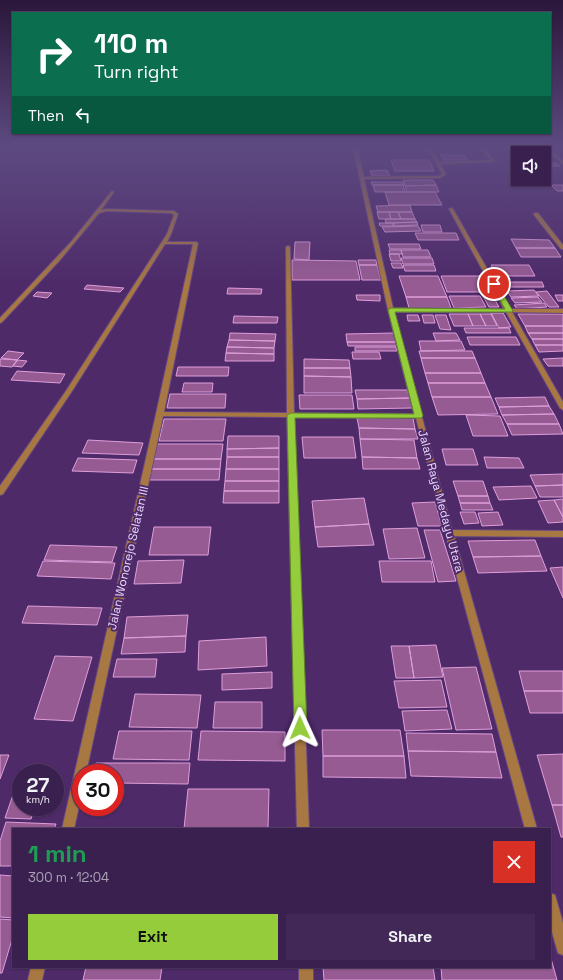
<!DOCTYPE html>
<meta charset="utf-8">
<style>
:root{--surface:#3a204f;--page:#412856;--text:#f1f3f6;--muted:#aba3b7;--line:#543e66;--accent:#94cc3c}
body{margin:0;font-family:"Space Grotesk",sans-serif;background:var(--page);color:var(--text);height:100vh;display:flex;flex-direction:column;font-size:15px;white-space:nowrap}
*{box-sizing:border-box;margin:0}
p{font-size:13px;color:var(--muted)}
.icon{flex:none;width:22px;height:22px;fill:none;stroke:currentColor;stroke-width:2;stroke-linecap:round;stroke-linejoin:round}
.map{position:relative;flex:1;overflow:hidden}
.details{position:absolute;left:12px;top:828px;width:539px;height:140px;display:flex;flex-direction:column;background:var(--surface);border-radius:0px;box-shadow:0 1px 3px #0004,0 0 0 1px var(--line)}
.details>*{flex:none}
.hud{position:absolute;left:12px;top:12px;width:539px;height:122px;border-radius:0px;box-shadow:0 1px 3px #0004,0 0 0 1px var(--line);background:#0b6e4f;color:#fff;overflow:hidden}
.controls{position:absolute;left:511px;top:146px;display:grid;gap:8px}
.controls a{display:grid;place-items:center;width:40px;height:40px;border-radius:0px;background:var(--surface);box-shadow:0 1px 3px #0004,0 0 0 1px var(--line);font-size:20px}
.speed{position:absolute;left:12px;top:764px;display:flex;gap:8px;font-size:20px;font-weight:700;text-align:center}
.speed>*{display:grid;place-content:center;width:52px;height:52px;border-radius:50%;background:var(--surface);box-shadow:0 1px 3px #0004,0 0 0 1px var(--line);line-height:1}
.speed small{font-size:10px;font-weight:400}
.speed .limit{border:6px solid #d22;background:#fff;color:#111}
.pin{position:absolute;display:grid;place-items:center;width:34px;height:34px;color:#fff;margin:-17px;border:2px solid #fff;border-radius:50%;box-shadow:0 1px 4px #0007}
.me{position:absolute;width:44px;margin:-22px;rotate:359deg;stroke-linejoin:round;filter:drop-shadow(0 0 3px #0008)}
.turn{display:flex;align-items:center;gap:14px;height:84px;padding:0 16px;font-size:18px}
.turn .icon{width:52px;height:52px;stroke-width:2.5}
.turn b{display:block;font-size:28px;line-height:34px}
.then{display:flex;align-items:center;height:38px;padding:0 16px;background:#0003;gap:8px;font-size:15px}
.round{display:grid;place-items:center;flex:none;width:42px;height:42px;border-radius:0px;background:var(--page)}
.overview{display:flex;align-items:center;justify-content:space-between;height:68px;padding:0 16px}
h1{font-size:24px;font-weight:700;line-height:30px;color:#1e9e55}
.button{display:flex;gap:8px;margin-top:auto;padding:8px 16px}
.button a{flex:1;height:46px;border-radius:0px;background:var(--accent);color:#111;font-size:16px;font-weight:700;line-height:46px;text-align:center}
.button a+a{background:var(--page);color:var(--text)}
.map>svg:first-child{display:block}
</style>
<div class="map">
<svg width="563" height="980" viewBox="0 0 563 980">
<rect width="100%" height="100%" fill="#4e2a69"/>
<!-- building -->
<path fill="#965b93" stroke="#de9eda" d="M 440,155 L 464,155 L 468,160 L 444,160 Z
M 391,160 L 429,160 L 434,171 L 395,171 Z
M 544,163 L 557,163 L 560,166 L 544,166 Z
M 387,170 L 390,176 L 372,176 L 370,171 Z
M 403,180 L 433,180 L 436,185 L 405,186 Z
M 371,182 L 402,182 L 404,185 L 372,185 Z
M 373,185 L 403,185 L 405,192 L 375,192 Z
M 436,185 L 439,192 L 407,192 L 405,186 Z
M 551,185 L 563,185 L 563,191 L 557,191 Z
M 385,192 L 435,192 L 442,205 L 389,205 Z
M 410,205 L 412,212 L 378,212 L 376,206 Z
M 377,212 L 389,212 L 391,219 L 379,219 Z
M 389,212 L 398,212 L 401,219 L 391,219 Z
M 398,212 L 412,212 L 415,219 L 401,219 Z
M 385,219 L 415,219 L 417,222 L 386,223 Z
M 417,222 L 418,225 L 395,226 L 393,223 Z
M 379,223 L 392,223 L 394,226 L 380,226 Z
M 421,225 L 440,225 L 442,232 L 423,232 Z
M 418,226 L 421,231 L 385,232 L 382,227 Z
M 415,233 L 456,233 L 459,240 L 418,240 Z
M 511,239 L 549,240 L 555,248 L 516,248 Z
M 295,242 L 310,242 L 309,260 L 294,259 Z
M 388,244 L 419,244 L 421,249 L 390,249 Z
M 516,248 L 555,248 L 561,257 L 521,257 Z
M 389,250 L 401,250 L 402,254 L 390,254 Z
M 401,250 L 428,250 L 431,257 L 403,257 Z
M 389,254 L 399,254 L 401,261 L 391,261 Z
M 401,258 L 432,258 L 434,264 L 403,264 Z
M 292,260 L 356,261 L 360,280 L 292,280 Z
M 358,260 L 376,260 L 377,265 L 359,265 Z
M 391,263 L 401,263 L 403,268 L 393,268 Z
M 359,265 L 377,265 L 381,280 L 362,280 Z
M 403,265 L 434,265 L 436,271 L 405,271 Z
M 491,265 L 529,265 L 535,276 L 497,276 Z
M 399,276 L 438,276 L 447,297 L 406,297 Z
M 441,276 L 482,276 L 490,292 L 447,292 Z
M 505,282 L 542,282 L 544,287 L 507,287 Z
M 87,285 L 124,288 L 120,292 L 84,289 Z
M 228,288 L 262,289 L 261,294 L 227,294 Z
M 534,290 L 539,296 L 511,297 L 507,291 Z
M 547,291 L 559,307 L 549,307 L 536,292 Z
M 37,292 L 52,293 L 47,298 L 33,296 Z
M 356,295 L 380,295 L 380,301 L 357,300 Z
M 555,295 L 563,295 L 563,301 L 558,301 Z
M 449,296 L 480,296 L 486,307 L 454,308 Z
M 483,296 L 493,296 L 499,307 L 489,307 Z
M 406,297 L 447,297 L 451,308 L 409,308 Z
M 538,297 L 542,302 L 515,303 L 511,298 Z
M 544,303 L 547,307 L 517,309 L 514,305 Z
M 491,313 L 503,313 L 511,327 L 499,328 Z
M 449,314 L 468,314 L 473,326 L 454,326 Z
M 468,314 L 480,314 L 486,326 L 473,326 Z
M 480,314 L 491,314 L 497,326 L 486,326 Z
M 518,314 L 563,314 L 563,326 L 525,326 Z
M 407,315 L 418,315 L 420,321 L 408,321 Z
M 422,315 L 433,315 L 435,323 L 424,323 Z
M 435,315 L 446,315 L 451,330 L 440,329 Z
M 234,316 L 278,317 L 277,323 L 233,323 Z
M 525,326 L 563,326 L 563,333 L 528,333 Z
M 464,328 L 509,328 L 511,333 L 466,333 Z
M 230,333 L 276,334 L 275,341 L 229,340 Z
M 394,333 L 397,342 L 347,342 L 346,334 Z
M 433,333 L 456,333 L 460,340 L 436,341 Z
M 528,333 L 563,333 L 563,339 L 532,339 Z
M 467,337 L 516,337 L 520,345 L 470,345 Z
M 532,339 L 563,339 L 563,345 L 535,345 Z
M 229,340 L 275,341 L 274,348 L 227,347 Z
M 419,341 L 461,341 L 465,350 L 421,351 Z
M 347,342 L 397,342 L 398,346 L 348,346 Z
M 535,345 L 563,345 L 563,351 L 539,352 Z
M 227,347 L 274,348 L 274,354 L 226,353 Z
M 355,347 L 396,347 L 397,351 L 355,351 Z
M 8,351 L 24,353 L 17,360 L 1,358 Z
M 419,351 L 472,351 L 475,358 L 421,358 Z
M 352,352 L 379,352 L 381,359 L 353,359 Z
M 226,353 L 274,354 L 274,361 L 225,361 Z
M 421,358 L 475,358 L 481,373 L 425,373 Z
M 563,358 L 563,366 L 548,366 L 543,359 Z
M 0,359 L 17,360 L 12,367 L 0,366 Z
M 304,359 L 349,360 L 350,368 L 304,368 Z
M 18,360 L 27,361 L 22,367 L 13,366 Z
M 178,367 L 229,367 L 228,376 L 176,376 Z
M 304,368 L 350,368 L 351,377 L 304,376 Z
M 17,371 L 65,374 L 60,383 L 11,380 Z
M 425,373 L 481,373 L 485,383 L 428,383 Z
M 304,376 L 351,377 L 352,393 L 304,393 Z
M 184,383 L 213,383 L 212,392 L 182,392 Z
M 428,383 L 485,383 L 491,397 L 432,397 Z
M 355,390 L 407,390 L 410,398 L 357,399 Z
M 170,394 L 226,394 L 225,408 L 167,408 Z
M 299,395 L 352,395 L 354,409 L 300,409 Z
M 432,397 L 491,397 L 498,414 L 438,415 Z
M 545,397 L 549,406 L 499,407 L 495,398 Z
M 410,398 L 412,408 L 358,409 L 357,399 Z
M 549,406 L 554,414 L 502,415 L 499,407 Z
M 554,414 L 559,424 L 507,424 L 502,415 Z
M 466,415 L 500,416 L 508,436 L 473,436 Z
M 357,418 L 413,418 L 415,429 L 359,428 Z
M 164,419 L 226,419 L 223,441 L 159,441 Z
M 507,424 L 559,424 L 563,434 L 512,435 Z
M 359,428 L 415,429 L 418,439 L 360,439 Z
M 228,436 L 279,436 L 279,448 L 227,449 Z
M 302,437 L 353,437 L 356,458 L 304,458 Z
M 360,439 L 414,440 L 417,458 L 362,457 Z
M 88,440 L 143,443 L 139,455 L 82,453 Z
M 157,444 L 223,444 L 221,459 L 154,459 Z
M 279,448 L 279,457 L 227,457 L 227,449 Z
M 442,449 L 473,449 L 478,465 L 446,465 Z
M 227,457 L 279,457 L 279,469 L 226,469 Z
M 362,457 L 417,458 L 420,469 L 363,469 Z
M 484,457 L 519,458 L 524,468 L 487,468 Z
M 78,458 L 137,460 L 133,473 L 72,471 Z
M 154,459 L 221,459 L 220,469 L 152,469 Z
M 152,469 L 220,469 L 219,480 L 149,480 Z
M 226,469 L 279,469 L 279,481 L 225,481 Z
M 563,474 L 563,485 L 535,486 L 530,475 Z
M 225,481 L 279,481 L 279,491 L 224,491 Z
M 453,481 L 483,481 L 488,496 L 458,496 Z
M 563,485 L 563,497 L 540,497 L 535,486 Z
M 531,486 L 537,498 L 499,500 L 493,487 Z
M 224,491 L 279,491 L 279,503 L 223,503 Z
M 458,496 L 488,496 L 490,503 L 460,503 Z
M 364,498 L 369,524 L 315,527 L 312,501 Z
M 563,499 L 563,517 L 554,500 Z
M 554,500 L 563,517 L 563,522 L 548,523 L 538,501 Z
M 435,502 L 442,526 L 418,526 L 412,503 Z
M 460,503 L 490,503 L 493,510 L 462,510 Z
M 460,512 L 475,512 L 479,523 L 464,524 Z
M 498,512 L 503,525 L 482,526 L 478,513 Z
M 369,524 L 374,545 L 318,547 L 315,527 Z
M 154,527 L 211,527 L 208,555 L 149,555 Z
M 417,528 L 425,558 L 389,559 L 383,529 Z
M 424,530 L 440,530 L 456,581 L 438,582 Z
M 535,540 L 541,556 L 473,557 L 468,541 Z
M 50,545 L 117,547 L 112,562 L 44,560 Z
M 541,556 L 547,571 L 478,573 L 473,557 Z
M 184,560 L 181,583 L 134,584 L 138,561 Z
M 43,561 L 115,563 L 111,579 L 37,576 Z
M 379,561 L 431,561 L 435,582 L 382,582 Z
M 563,567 L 563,598 L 550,568 Z
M 28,606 L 102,608 L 97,625 L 22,623 Z
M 188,615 L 186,636 L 124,638 L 127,617 Z
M 186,636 L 185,652 L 121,654 L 124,638 Z
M 266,637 L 267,666 L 198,670 L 199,641 Z
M 436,645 L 443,677 L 414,678 L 409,646 Z
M 391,646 L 409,646 L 414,678 L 396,678 Z
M 55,656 L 92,657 L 73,721 L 34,719 Z
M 117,659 L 157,659 L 155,677 L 113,677 Z
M 476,667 L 492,729 L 456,730 L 442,668 Z
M 519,671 L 563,671 L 563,691 L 524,691 Z
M 272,672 L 272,688 L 222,690 L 222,674 Z
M 441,680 L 447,707 L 399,708 L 394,681 Z
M 524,691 L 563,691 L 563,713 L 530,713 Z
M 135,694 L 201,695 L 197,728 L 129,727 Z
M 215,702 L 262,702 L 262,728 L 213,728 Z
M 447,710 L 452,729 L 405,731 L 402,711 Z
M 322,730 L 400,730 L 404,756 L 323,756 Z
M 119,731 L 192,731 L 189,760 L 113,759 Z
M 201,731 L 285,732 L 285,761 L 198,760 Z
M 406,733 L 492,734 L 496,752 L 408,751 Z
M 408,751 L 496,752 L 502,778 L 411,776 Z
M 563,754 L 563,805 L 552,805 L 537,755 Z
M 0,755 L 9,755 L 0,779 Z
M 323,756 L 404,756 L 406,778 L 323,777 Z
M 96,763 L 190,763 L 188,784 L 115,783 L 115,773 L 93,773 Z
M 188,789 L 269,789 L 268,829 L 184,829 Z
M 14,792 L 21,792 L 21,807 L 35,807 L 31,819 L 5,818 Z
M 552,805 L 563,805 L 563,837 L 561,837 Z
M 6,822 L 56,824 L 54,829 L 13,829 L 13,866 L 0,866 L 0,841 Z
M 327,828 L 413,828 L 414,829 L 327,829 Z
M 0,875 L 13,876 L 13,918 L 0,917 Z
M 0,919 L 13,920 L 13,936 L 2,973 L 0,973 Z
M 550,955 L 557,980 L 442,980 L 441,967 L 550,967 Z
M 86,967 L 162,967 L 160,980 L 83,980 Z
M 323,967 L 433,967 L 435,980 L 324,980 Z"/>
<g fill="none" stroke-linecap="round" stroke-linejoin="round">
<!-- minor casing -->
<g stroke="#6a4983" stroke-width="2">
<path id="minor" d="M 353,147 L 357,147 L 364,177 L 439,176 L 442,174 L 427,147 L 431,147 L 439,162 L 490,160 L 479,147 L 483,147 L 495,161 L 493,162 L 440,164 L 446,174 L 440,178 L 364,179 L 393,308 L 504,309 L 449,209 L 451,208 L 453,209 L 510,309 L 563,309 L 563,313 L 512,312 L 563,402 L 563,410 L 560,408 L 506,312 L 394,312 L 452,530 L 563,531 L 563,537 L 454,536 L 537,829 L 525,829 L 445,533 L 416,418 L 294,417 L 309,829 L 297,829 L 287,417 L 163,416 L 86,773 L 81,773 L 81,797 L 74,829 L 62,829 L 156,414 L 193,244 L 165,244 L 72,391 L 3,494 L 0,495 L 0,486 L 66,391 L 167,234 L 174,215 L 171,213 L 107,211 L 99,213 L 60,260 L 2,322 L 0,323 L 0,318 L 71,242 L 112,191 L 114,192 L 101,210 L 107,209 L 174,211 L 178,214 L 171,234 L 167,242 L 196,242 L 198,243 L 164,412 L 287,413 L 286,247 L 288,246 L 290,247 L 294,413 L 414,414 L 388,310 Z
M 544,147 L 548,147 L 563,161 L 563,164 Z
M 534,213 L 538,213 L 563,245 L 563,249 L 561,249 L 534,215 Z
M 550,893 L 555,895 L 563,923 L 563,955 L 558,953 L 550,925 Z
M 31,967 L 45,967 L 42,980 L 28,980 Z
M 299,967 L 313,967 L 313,980 L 299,980 Z"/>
</g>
<!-- minor -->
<use href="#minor" fill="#a77841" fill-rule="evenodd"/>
</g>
<!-- sky -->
<linearGradient id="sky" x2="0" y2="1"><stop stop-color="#2b173a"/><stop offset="0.52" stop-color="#5d4a81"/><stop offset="1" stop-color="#5d4a81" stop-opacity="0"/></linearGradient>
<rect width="563" height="284" fill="url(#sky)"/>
<!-- route -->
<path fill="#94cc3c" stroke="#608527" d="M 494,282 L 497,284 L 513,311 L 512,312 L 395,312 L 423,416 L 421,418 L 295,418 L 307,728 L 305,732 L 300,734 L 296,732 L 294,728 L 287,415 L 291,413 L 414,414 L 388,310 L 391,308 L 505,309 L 491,284 Z"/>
<g text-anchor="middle" stroke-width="4" stroke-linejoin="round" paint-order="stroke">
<!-- street labels -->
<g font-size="12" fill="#ead6fc" stroke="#4e2a69">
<text transform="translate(441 501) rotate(75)" y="4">Jalan Raya Medayu Utara</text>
<text transform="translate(128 558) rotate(-77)" y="4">Jalan Wonorejo Selatan III</text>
</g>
</g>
</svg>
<div class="controls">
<a><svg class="icon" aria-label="sound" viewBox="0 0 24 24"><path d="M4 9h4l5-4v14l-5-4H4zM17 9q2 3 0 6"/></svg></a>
</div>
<div class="speed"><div>27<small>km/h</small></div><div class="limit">30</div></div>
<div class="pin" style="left:494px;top:284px;background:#d93025"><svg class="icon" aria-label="arrive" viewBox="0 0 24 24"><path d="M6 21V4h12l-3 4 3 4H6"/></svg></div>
<svg class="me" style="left:300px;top:728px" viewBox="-20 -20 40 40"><path d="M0-17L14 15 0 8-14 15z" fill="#94cc3c" stroke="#fff" stroke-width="4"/></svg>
<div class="hud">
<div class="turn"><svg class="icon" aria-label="right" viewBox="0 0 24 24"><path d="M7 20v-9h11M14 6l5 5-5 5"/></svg><div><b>110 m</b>Turn right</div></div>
<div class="then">Then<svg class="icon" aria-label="left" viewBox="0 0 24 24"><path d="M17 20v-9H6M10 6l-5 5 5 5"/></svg></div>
</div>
<section class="details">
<div class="overview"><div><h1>1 min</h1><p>300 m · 12:04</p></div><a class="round" style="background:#d93025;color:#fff"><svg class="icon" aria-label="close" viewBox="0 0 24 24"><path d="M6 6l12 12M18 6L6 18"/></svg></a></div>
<div class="button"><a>Exit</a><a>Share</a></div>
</section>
</div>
